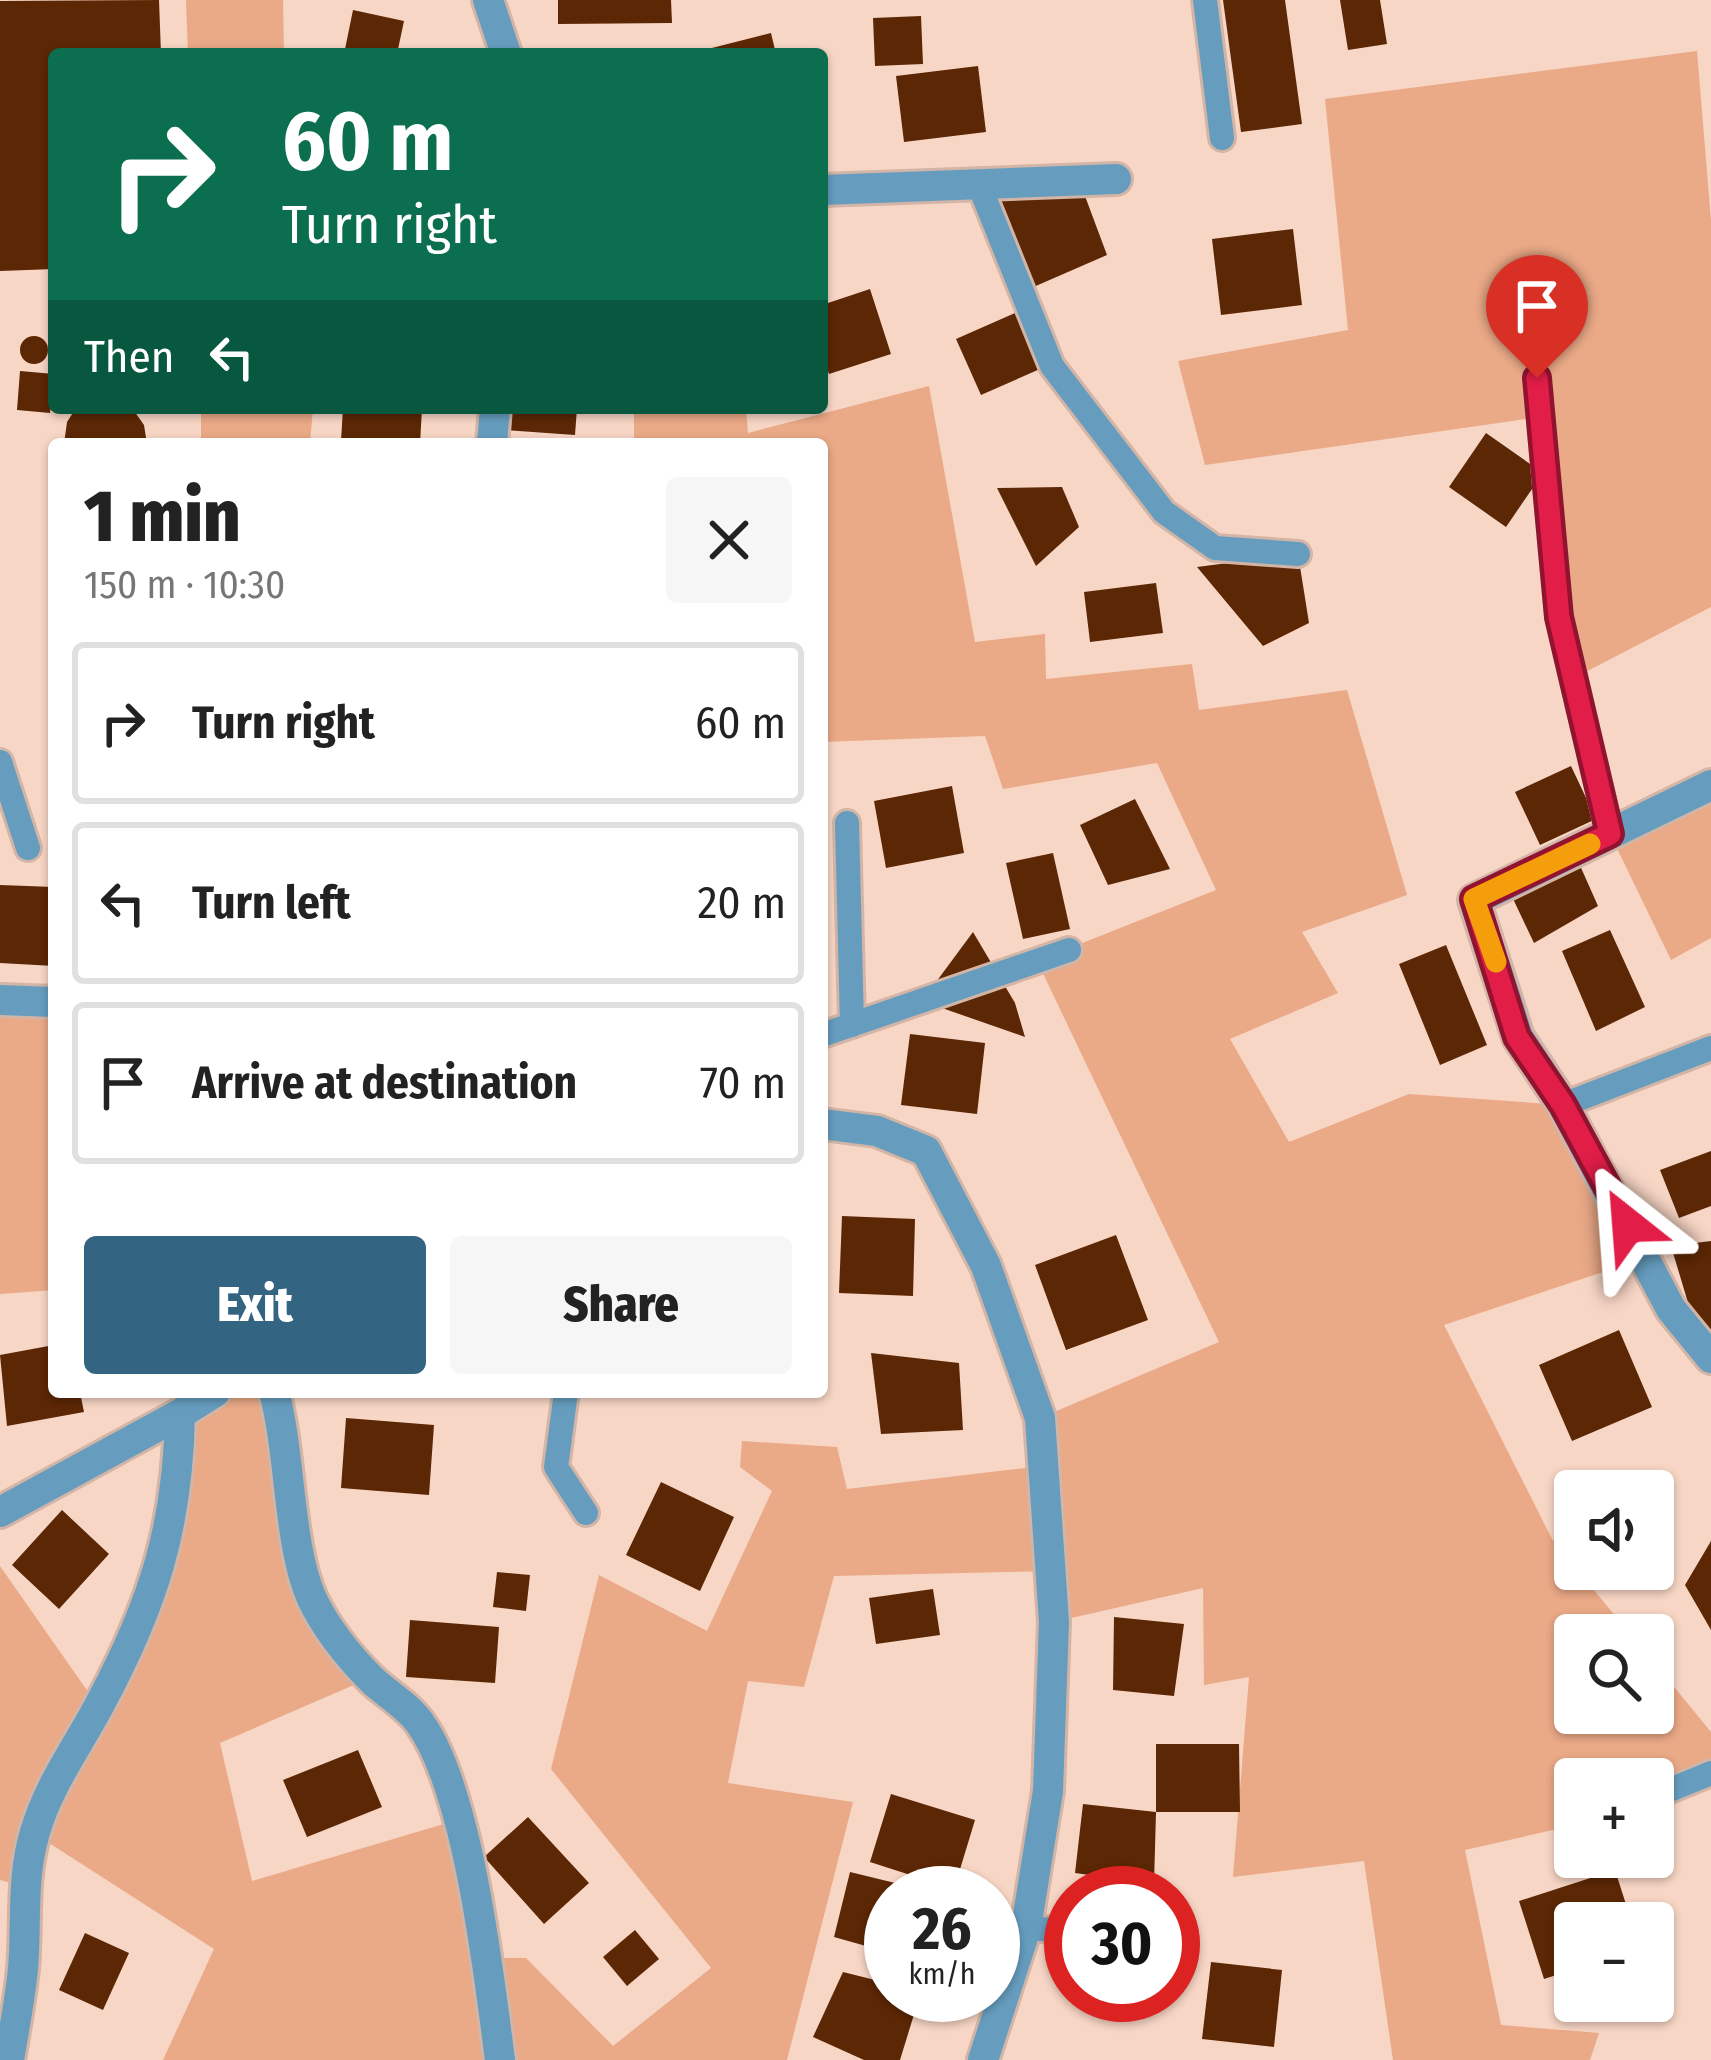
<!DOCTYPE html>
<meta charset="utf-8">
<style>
:root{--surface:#fff;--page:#f6f6f6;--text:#222;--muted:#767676;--line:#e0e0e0;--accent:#336482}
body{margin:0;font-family:"Fira Sans Condensed",sans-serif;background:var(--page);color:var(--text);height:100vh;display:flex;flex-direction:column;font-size:45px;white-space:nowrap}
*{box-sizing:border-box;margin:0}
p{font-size:39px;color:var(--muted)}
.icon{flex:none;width:66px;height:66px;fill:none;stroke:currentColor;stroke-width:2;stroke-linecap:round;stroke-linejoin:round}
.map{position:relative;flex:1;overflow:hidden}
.panel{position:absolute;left:48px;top:438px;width:780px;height:960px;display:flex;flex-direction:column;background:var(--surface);border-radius:12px;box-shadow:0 3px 9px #0004}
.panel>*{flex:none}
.guide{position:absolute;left:48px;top:48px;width:780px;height:366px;border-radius:12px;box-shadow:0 3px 9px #0004;background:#0b6e4f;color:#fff;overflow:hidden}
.fabs{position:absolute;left:1554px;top:1470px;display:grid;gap:24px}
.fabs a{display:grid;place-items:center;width:120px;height:120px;border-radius:12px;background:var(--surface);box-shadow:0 3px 9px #0004;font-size:60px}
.speed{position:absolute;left:864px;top:1866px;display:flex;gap:24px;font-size:60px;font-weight:700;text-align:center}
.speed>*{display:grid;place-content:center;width:156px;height:156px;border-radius:50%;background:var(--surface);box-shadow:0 3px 9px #0004;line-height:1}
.speed small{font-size:30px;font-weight:400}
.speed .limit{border:18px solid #d22;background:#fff;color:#111}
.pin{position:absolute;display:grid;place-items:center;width:102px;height:102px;color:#fff;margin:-123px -51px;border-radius:50% 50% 50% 0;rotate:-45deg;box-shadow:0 0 12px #0007}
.pin .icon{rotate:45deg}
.me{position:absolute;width:132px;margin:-66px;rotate:332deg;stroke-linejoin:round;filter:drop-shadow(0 0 9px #0008)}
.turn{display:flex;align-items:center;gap:42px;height:252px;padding:0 36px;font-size:54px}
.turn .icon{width:156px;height:156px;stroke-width:2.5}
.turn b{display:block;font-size:84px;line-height:102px}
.then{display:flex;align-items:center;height:114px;padding:0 36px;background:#0003;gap:24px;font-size:45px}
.round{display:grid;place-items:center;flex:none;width:126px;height:126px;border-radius:12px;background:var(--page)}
.summary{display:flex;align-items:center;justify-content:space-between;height:204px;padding:0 36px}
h1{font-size:72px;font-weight:800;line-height:90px}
.button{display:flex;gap:24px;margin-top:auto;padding:24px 36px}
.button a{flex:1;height:138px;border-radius:12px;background:var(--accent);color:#fff;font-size:48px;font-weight:800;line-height:138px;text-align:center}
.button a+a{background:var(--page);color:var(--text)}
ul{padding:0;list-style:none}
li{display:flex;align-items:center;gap:36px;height:162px;margin:0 24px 18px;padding:0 12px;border:6px solid var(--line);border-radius:12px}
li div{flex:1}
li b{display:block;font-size:45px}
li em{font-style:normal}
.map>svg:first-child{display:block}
</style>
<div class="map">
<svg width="1711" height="2060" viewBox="0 0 1711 2060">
<rect width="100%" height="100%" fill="#f8d6c5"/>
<!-- green -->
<path fill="#eaa987" d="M 186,0 L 283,0 L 284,54 L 188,54 Z
M 1697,51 L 1711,220 L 1711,607 L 1574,678 L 1540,417 L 1205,465 L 1178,361 L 1348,330 L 1325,99 Z
M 929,386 L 975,642 L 1045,634 L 1046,679 L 1192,664 L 1199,710 L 1347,690 L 1407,895 L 1302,932 L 1338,993 L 1230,1039 L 1289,1142 L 1409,1094 L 1563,1105 L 1645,1258 L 1444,1325 L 1552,1539 L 1631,1635 L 1575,1635 L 1575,1713 L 1653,1713 L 1653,1661 L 1711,1732 L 1711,1773 L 1653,1797 L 1653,1779 L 1575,1779 L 1575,1825 L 1465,1850 L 1501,2025 L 1599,2033 L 1590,2060 L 1393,2060 L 1364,1861 L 1233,1877 L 1249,1677 L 1204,1685 L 1203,1588 L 1054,1622 L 1050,1571 L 834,1576 L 804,1687 L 748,1681 L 728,1783 L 853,1802 L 787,2060 L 163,2060 L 214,1949 L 35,1834 L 23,1886 L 0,1880 L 0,1566 L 98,1706 L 140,1628 L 187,1422 L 237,1392 L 275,1403 L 302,1559 L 370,1678 L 220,1743 L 252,1881 L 457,1820 L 487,1958 L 526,1958 L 613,2046 L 711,1968 L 551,1769 L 599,1575 L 707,1631 L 772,1491 L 740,1467 L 742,1441 L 837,1447 L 847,1489 L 1042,1466 L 1040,1418 L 1219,1342 L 1037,961 L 1216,890 L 1157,763 L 1003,789 L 985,736 L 822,742 L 822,444 L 634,444 L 634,408 L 746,408 L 748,433 Z
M 201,408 L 313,408 L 310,444 L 201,444 Z
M 1711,785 L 1711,938 L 1671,960 L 1610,834 Z
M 0,1001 L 54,1002 L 54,1290 L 0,1294 Z"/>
<!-- building -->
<path fill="#5c2704" d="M 159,0 L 161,54 L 54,54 L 54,269 L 0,271 L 0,1 Z
M 558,0 L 671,0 L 672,23 L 558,24 Z
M 1223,0 L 1285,0 L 1302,124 L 1241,132 Z
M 1340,0 L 1380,0 L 1387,44 L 1348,50 Z
M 353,10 L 404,21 L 397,54 L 344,54 Z
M 921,16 L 923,64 L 875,66 L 873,18 Z
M 771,33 L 776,54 L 705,54 L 704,50 Z
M 978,66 L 986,132 L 904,142 L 896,76 Z
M 1050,180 L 1079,180 L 1107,255 L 1022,292 L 986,202 Z
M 1293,229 L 1302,305 L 1221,315 L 1212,239 Z
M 870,289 L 891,354 L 829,374 L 822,354 L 822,305 Z
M 1015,313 L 1040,369 L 981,395 L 956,339 Z
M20 350a14 14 0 1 1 28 0a14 14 0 1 1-28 0Z
M 20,371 L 54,374 L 50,413 L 17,410 Z
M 76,408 L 132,408 L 144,425 L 147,444 L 64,444 L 67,422 Z
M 343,408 L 422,408 L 420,444 L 341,441 Z
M 504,408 L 577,408 L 575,435 L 503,430 Z
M 1486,433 L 1543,473 L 1506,527 L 1449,487 Z
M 1062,487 L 1079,527 L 1036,566 L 997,488 Z
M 1298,554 L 1309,623 L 1263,646 L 1197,567 Z
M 1156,583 L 1163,633 L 1090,642 L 1084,592 Z
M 1571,766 L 1596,819 L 1540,845 L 1515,792 Z
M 952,786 L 964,853 L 886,868 L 874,801 Z
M 1135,799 L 1170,869 L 1108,885 L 1080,825 Z
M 1574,852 L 1598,906 L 1534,943 L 1506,884 Z
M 1053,853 L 1070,929 L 1023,939 L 1006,863 Z
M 0,885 L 54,887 L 54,966 L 0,963 Z
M 1610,930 L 1645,1007 L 1596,1031 L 1562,951 Z
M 973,932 L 1015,1003 L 1025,1037 L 922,1001 Z
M 1446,945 L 1487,1045 L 1440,1065 L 1399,964 Z
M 910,1034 L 985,1043 L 977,1114 L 901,1105 Z
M 1711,1151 L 1711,1206 L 1679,1218 L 1660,1170 Z
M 842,1216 L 915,1219 L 913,1296 L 839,1293 Z
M 1116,1235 L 1148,1320 L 1066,1350 L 1035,1265 Z
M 1711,1241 L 1711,1340 L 1701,1346 L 1671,1246 Z
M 1619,1330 L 1652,1407 L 1572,1441 L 1539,1365 Z
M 54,1345 L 54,1392 L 80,1392 L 84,1412 L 7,1426 L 0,1355 Z
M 871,1353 L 959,1363 L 963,1430 L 881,1434 Z
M 346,1418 L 434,1425 L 429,1495 L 341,1488 Z
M 661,1482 L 734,1517 L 700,1591 L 626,1555 Z
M 62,1510 L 109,1554 L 59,1609 L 12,1565 Z
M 1711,1541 L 1711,1630 L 1685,1585 Z
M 497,1572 L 530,1575 L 526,1611 L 493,1607 Z
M 933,1589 L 940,1635 L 876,1644 L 869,1598 Z
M 1114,1617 L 1184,1624 L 1174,1696 L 1113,1690 Z
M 410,1620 L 499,1627 L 495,1683 L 406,1677 Z
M 1156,1744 L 1239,1744 L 1240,1812 L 1156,1812 Z
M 358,1750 L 382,1807 L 307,1837 L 283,1780 Z
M 891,1794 L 975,1820 L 954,1889 L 870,1862 Z
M 1083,1804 L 1156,1812 L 1154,1884 L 1075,1873 Z
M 528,1817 L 589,1883 L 544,1924 L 484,1857 Z
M 1615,1870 L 1632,1923 L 1575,1923 L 1575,1969 L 1544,1979 L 1519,1901 Z
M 850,1872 L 928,1891 L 891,1893 L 891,1953 L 834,1937 Z
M 635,1930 L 659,1959 L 627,1986 L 603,1957 Z
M 85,1933 L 129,1953 L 103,2010 L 59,1990 Z
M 1211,1962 L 1282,1970 L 1274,2047 L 1202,2039 Z
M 843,1972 L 891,1984 L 891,1995 L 920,1995 L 900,2060 L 864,2060 L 813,2037 Z"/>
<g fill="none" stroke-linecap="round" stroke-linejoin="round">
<!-- lane casing -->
<g stroke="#d2b5a6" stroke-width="30">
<path id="lane" d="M 1205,0 L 1222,138
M 978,182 L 1052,366 L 1164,512 L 1215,548 L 1298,554
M 1537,378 L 1559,617 L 1610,834
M 0,762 L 28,848
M 847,823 L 852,1025
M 822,1035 L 1069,950
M 1563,1105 L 1711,1048
M 566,1392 L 556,1467 L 586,1513
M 1653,1797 L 1711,1773
M 1026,1928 L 1071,1931"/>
</g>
<!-- street casing -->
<g stroke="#d2b5a6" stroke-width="36">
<path id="street" d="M 488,0 L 506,54
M 822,190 L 1116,179
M 492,444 L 495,408
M 1711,785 L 1474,900 L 1518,1037 L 1563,1105 L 1671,1309 L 1711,1358
M 0,1000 L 54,1002
M 822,1124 L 877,1131 L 926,1151 L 986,1266 L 1040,1418 L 1054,1622 L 1048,1791 L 1026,1928 L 983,2060
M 274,1392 C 291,1454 288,1546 312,1599 C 326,1628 349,1657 372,1680 C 387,1694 408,1706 420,1723 C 468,1790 489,1975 500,2060
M 0,1512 L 180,1414
M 9,2060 C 14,2030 20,1999 23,1969 C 27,1922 21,1879 35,1832 C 49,1784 78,1746 101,1702 C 154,1603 178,1526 180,1414 L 215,1392"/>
</g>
<!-- lane -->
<use href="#lane" stroke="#669dbf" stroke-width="24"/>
<!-- street -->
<use href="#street" stroke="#669dbf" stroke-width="30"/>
</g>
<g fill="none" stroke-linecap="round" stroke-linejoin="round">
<!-- route casing -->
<g stroke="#92132f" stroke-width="30">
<path id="route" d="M 1537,378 L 1559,617 L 1610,834 L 1474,899 L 1517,1037 L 1563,1105 L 1628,1225"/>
</g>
<!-- route -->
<use href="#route" stroke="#e11d48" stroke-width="21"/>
<!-- slow -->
<path stroke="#f59e0b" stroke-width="21" d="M 1496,962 L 1474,899 L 1590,844"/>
</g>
</svg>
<div class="fabs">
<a><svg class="icon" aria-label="sound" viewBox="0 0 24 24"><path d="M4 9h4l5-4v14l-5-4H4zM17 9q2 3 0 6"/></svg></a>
<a><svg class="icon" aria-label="search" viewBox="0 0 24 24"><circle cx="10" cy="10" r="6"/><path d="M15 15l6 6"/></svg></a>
<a>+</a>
<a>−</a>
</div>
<div class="speed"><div>26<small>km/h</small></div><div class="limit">30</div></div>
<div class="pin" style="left:1537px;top:378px;background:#d93025"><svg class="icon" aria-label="arrive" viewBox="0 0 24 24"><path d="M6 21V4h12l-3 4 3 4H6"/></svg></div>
<svg class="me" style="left:1628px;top:1225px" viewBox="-20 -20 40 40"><path d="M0-17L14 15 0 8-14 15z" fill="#e11d48" stroke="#fff" stroke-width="4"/></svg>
<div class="guide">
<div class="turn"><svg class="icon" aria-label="right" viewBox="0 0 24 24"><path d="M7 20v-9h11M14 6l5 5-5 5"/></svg><div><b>60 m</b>Turn right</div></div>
<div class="then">Then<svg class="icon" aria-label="left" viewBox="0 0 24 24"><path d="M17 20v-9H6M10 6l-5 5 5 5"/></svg></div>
</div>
<section class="panel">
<div class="summary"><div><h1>1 min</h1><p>150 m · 10:30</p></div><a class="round"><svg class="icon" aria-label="close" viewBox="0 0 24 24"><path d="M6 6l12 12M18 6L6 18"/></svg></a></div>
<ul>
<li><svg class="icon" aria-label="right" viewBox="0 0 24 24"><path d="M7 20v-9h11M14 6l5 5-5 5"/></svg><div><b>Turn right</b></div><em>60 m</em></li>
<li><svg class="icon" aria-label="left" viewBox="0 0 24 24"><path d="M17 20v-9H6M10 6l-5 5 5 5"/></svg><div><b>Turn left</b></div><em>20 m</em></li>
<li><svg class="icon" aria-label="arrive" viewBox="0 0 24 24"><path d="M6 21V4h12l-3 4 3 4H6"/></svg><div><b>Arrive at destination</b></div><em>70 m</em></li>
</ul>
<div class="button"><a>Exit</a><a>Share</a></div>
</section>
</div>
